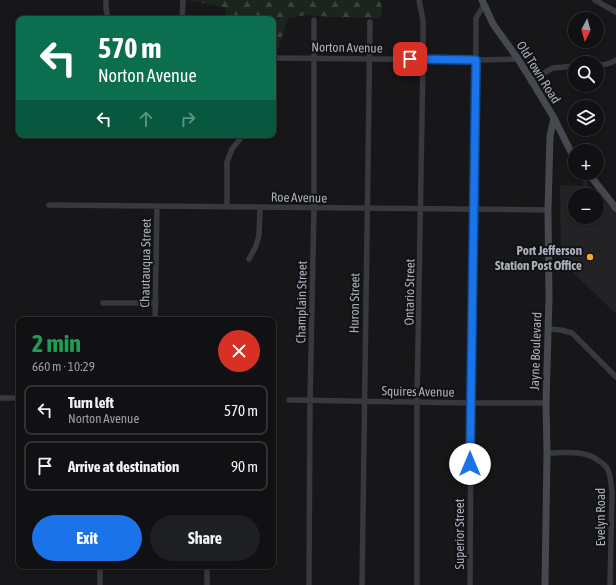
<!DOCTYPE html>
<meta charset="utf-8">
<style>
:root{--surface:#111113;--page:#1e1f21;--text:#f1f3f6;--muted:#9c9da0;--line:#303133;--accent:#1a73e8}
body{margin:0;font-family:"Asap Condensed",sans-serif;background:var(--page);color:var(--text);height:100vh;display:flex;flex-direction:column;font-size:15px;white-space:nowrap}
*{box-sizing:border-box;margin:0}
p{font-size:13px;color:var(--muted)}
.icon{flex:none;width:22px;height:22px;fill:none;stroke:currentColor;stroke-width:2;stroke-linecap:round;stroke-linejoin:round}
.map{position:relative;flex:1;overflow:hidden}
.side{position:absolute;left:16px;top:317px;width:260px;height:252px;display:flex;flex-direction:column;background:var(--surface);border-radius:8px;box-shadow:0 2px 6px #0003,0 0 0 1px var(--line)}
.side>*{flex:none}
.banner{position:absolute;left:16px;top:16px;width:260px;height:122px;border-radius:8px;box-shadow:0 2px 6px #0003,0 0 0 1px var(--line);background:#0b6e4f;color:#fff;overflow:hidden}
.needle{width:26px;rotate:186deg}
.buttons{position:absolute;left:568px;top:12px;display:grid;gap:8px}
.buttons a{display:grid;place-items:center;width:36px;height:36px;border-radius:50%;background:var(--surface);box-shadow:0 2px 6px #0003,0 0 0 1px var(--line);font-size:20px}
.pin{position:absolute;display:grid;place-items:center;width:34px;height:34px;color:#fff;margin:-17px;border-radius:8px;box-shadow:0 2px 6px #0006}
.me{position:absolute;width:44px;margin:-22px;rotate:0deg;stroke-linejoin:round;filter:drop-shadow(0 0 3px #0008)}
.turn{display:flex;align-items:center;gap:14px;height:84px;padding:0 16px;font-size:18px}
.turn .icon{width:52px;height:52px;stroke-width:2.5}
.turn b{display:block;font-size:28px;line-height:34px}
.lanes{display:flex;align-items:center;height:38px;padding:0 16px;background:#0003;justify-content:center;gap:20px;direction:ltr}
.lanes .off{opacity:.35}
.round{display:grid;place-items:center;flex:none;width:42px;height:42px;border-radius:21px;background:var(--page)}
.head{display:flex;align-items:center;justify-content:space-between;height:68px;padding:0 16px}
h1{font-size:24px;font-weight:700;line-height:30px;color:#1e9e55}
.cta{display:flex;gap:8px;margin-top:auto;padding:8px 16px}
.cta a{flex:1;height:46px;border-radius:24px;background:var(--accent);color:#fff;font-size:16px;font-weight:700;line-height:46px;text-align:center}
.cta a+a{background:var(--page);color:var(--text)}
ul{padding:0;list-style:none}
li{display:flex;align-items:center;gap:12px;height:50px;margin:0 8px 6px;padding:0 8px;border:2px solid var(--line);border-radius:8px}
li div{flex:1}
li b{display:block;font-size:15px}
li em{font-style:normal}
.map>svg:first-child{display:block}
</style>
<div class="map">
<svg width="616" height="585" viewBox="0 0 616 585">
<defs>
<pattern id="forest-firs" width="22" height="20" patternUnits="userSpaceOnUse"><rect width="22" height="20" fill="#1c251d"/><path d="M5 1l3.5 6h-7zM16 11l3.5 6h-7z" fill="#3a423c"/></pattern>
</defs>
<rect width="100%" height="100%" fill="#171719"/>
<!-- built -->
<path fill="#232326" d="M 583,177 L 592,190 L 597,195 L 575,195 L 575,217 L 597,217 L 597,195 L 616,211 L 616,314 L 561,261 L 560,185 L 583,186 Z"/>
<!-- forest -->
<path fill="url(#forest-firs)" d="M 189,0 L 380,0 L 382,8 L 381,17 L 377,18 L 332,17 L 306,15 L 288,18 L 278,50 L 273,50 L 273,19 L 225,19 L 226,8 Z"/>
<g fill="none" stroke-linecap="round" stroke-linejoin="round">
<!-- street -->
<path stroke="#38393f" stroke-width="5.5" d="M 106,0 L 106,8 L 108,19
M 595,0 L 616,12
M 182,19 L 183,0
M 273,58 L 476,60 L 518,59
M 597,65 C 604,65 610,64 616,60
M 531,82 L 547,71 L 553,68 L 575,66
M 49,205 L 548,210
M 227,207 L 227,162 L 232,149 L 243,135
M 249,259 L 256,246 L 259,235 L 260,208
M 103,303 L 156,303
M 155,320 L 157,207
M 548,329 L 561,330 L 572,333 L 616,377
M 0,398 L 19,398
M 289,400 L 471,403 L 546,403
M 547,453 C 564,453 584,449 599,461 C 603,463 606,466 608,470 C 611,477 611,485 612,492 L 610,585
M 100,585 L 100,566
M 207,585 L 207,566
M 309,585 L 310,401 L 314,208 L 314,20
M 362,585 L 370,22
M 417,585 L 417,403 L 423,59 L 423,20 L 419,0
M 470,585 L 471,403 L 475,210 L 476,18 L 484,5"/>
<!-- secondary -->
<path stroke="#45484f" stroke-width="7" d="M 482,0 L 493,24 L 518,59 L 536,88 L 554,118 L 570,150 L 575,157
M 588,173 L 616,208
M 545,585 L 547,453 L 546,403 L 549,298 L 548,210 L 550,136 L 554,118"/>
</g>
<g fill="none" stroke-linecap="round" stroke-linejoin="round">
<!-- route casing -->
<g stroke="#114b97" stroke-width="10">
<path id="route" d="M 410,59 L 476,60 L 470,464"/>
</g>
<!-- route -->
<use href="#route" stroke="#1a73e8" stroke-width="7"/>
</g>
<!-- markers -->
<circle fill="#ffa629" stroke="#121214" stroke-width="1.5" cx="590" cy="257" r="4"/>
<g text-anchor="middle" stroke-width="4" stroke-linejoin="round" paint-order="stroke">
<!-- street labels -->
<g font-size="13" fill="#a8afba" stroke="#121214">
<text transform="translate(347 47) rotate(1)" y="5">Norton Avenue</text>
<text transform="translate(539 72) rotate(58)" y="5">Old Town Road</text>
<text transform="translate(299 197) rotate(1)" y="5">Roe Avenue</text>
<text transform="translate(145 263) rotate(-89)" y="5">Chautauqua Street</text>
<text transform="translate(409 292) rotate(-89)" y="5">Ontario Street</text>
<text transform="translate(301 302) rotate(-89)" y="5">Champlain Street</text>
<text transform="translate(354 303) rotate(-89)" y="5">Huron Street</text>
<text transform="translate(535 351) rotate(-88)" y="5">Jayne Boulevard</text>
<text transform="translate(418 391) rotate(1)" y="5">Squires Avenue</text>
<text transform="translate(600 517) rotate(-90)" y="5">Evelyn Road</text>
<text transform="translate(459 534) rotate(-90)" y="5">Superior Street</text>
</g>
<!-- poi labels -->
<g font-size="13" font-weight="bold" fill="#a8afba" stroke="#121214" text-anchor="end">
<text x="582" y="255">Port Jefferson<tspan x="582" dy="15">Station Post Office</tspan></text>
</g>
</g>
</svg>
<div class="buttons">
<a><svg class="needle" viewBox="-14 -14 28 28"><path d="M0-13l5 13h-10z" fill="#e53935"/><path d="M0 13l5-13h-10z" fill="#9c9da0"/></svg></a>
<a><svg class="icon" aria-label="search" viewBox="0 0 24 24"><circle cx="10" cy="10" r="6"/><path d="M15 15l6 6"/></svg></a>
<a><svg class="icon" aria-label="layers" viewBox="0 0 24 24"><path d="M12 4l9 5-9 5-9-5zM3 14l9 5 9-5"/></svg></a>
<a>+</a>
<a>−</a>
</div>
<div class="pin" style="left:410px;top:59px;background:#d93025"><svg class="icon" aria-label="arrive" viewBox="0 0 24 24"><path d="M6 21V4h12l-3 4 3 4H6"/></svg></div>
<svg class="me" style="left:470px;top:464px" viewBox="-20 -20 40 40"><circle r="19" fill="#fff"/><path d="M0-13L10 11 0 6-10 11z" fill="#1a73e8"/></svg>
<div class="banner">
<div class="turn"><svg class="icon" aria-label="left" viewBox="0 0 24 24"><path d="M17 20v-9H6M10 6l-5 5 5 5"/></svg><div><b>570 m</b>Norton Avenue</div></div>
<div class="lanes"><svg class="icon" aria-label="left" viewBox="0 0 24 24"><path d="M17 20v-9H6M10 6l-5 5 5 5"/></svg><svg class="icon off" aria-label="ahead" viewBox="0 0 24 24"><path d="M12 20V5M6 11l6-6 6 6"/></svg><svg class="icon off" aria-label="right" viewBox="0 0 24 24"><path d="M7 20v-9h11M14 6l5 5-5 5"/></svg></div>
</div>
<section class="side">
<div class="head"><div><h1>2 min</h1><p>660 m · 10:29</p></div><a class="round" style="background:#d93025;color:#fff"><svg class="icon" aria-label="close" viewBox="0 0 24 24"><path d="M6 6l12 12M18 6L6 18"/></svg></a></div>
<ul>
<li><svg class="icon" aria-label="left" viewBox="0 0 24 24"><path d="M17 20v-9H6M10 6l-5 5 5 5"/></svg><div><b>Turn left</b><p>Norton Avenue</p></div><em>570 m</em></li>
<li><svg class="icon" aria-label="arrive" viewBox="0 0 24 24"><path d="M6 21V4h12l-3 4 3 4H6"/></svg><div><b>Arrive at destination</b></div><em>90 m</em></li>
</ul>
<div class="cta"><a>Exit</a><a>Share</a></div>
</section>
</div>
